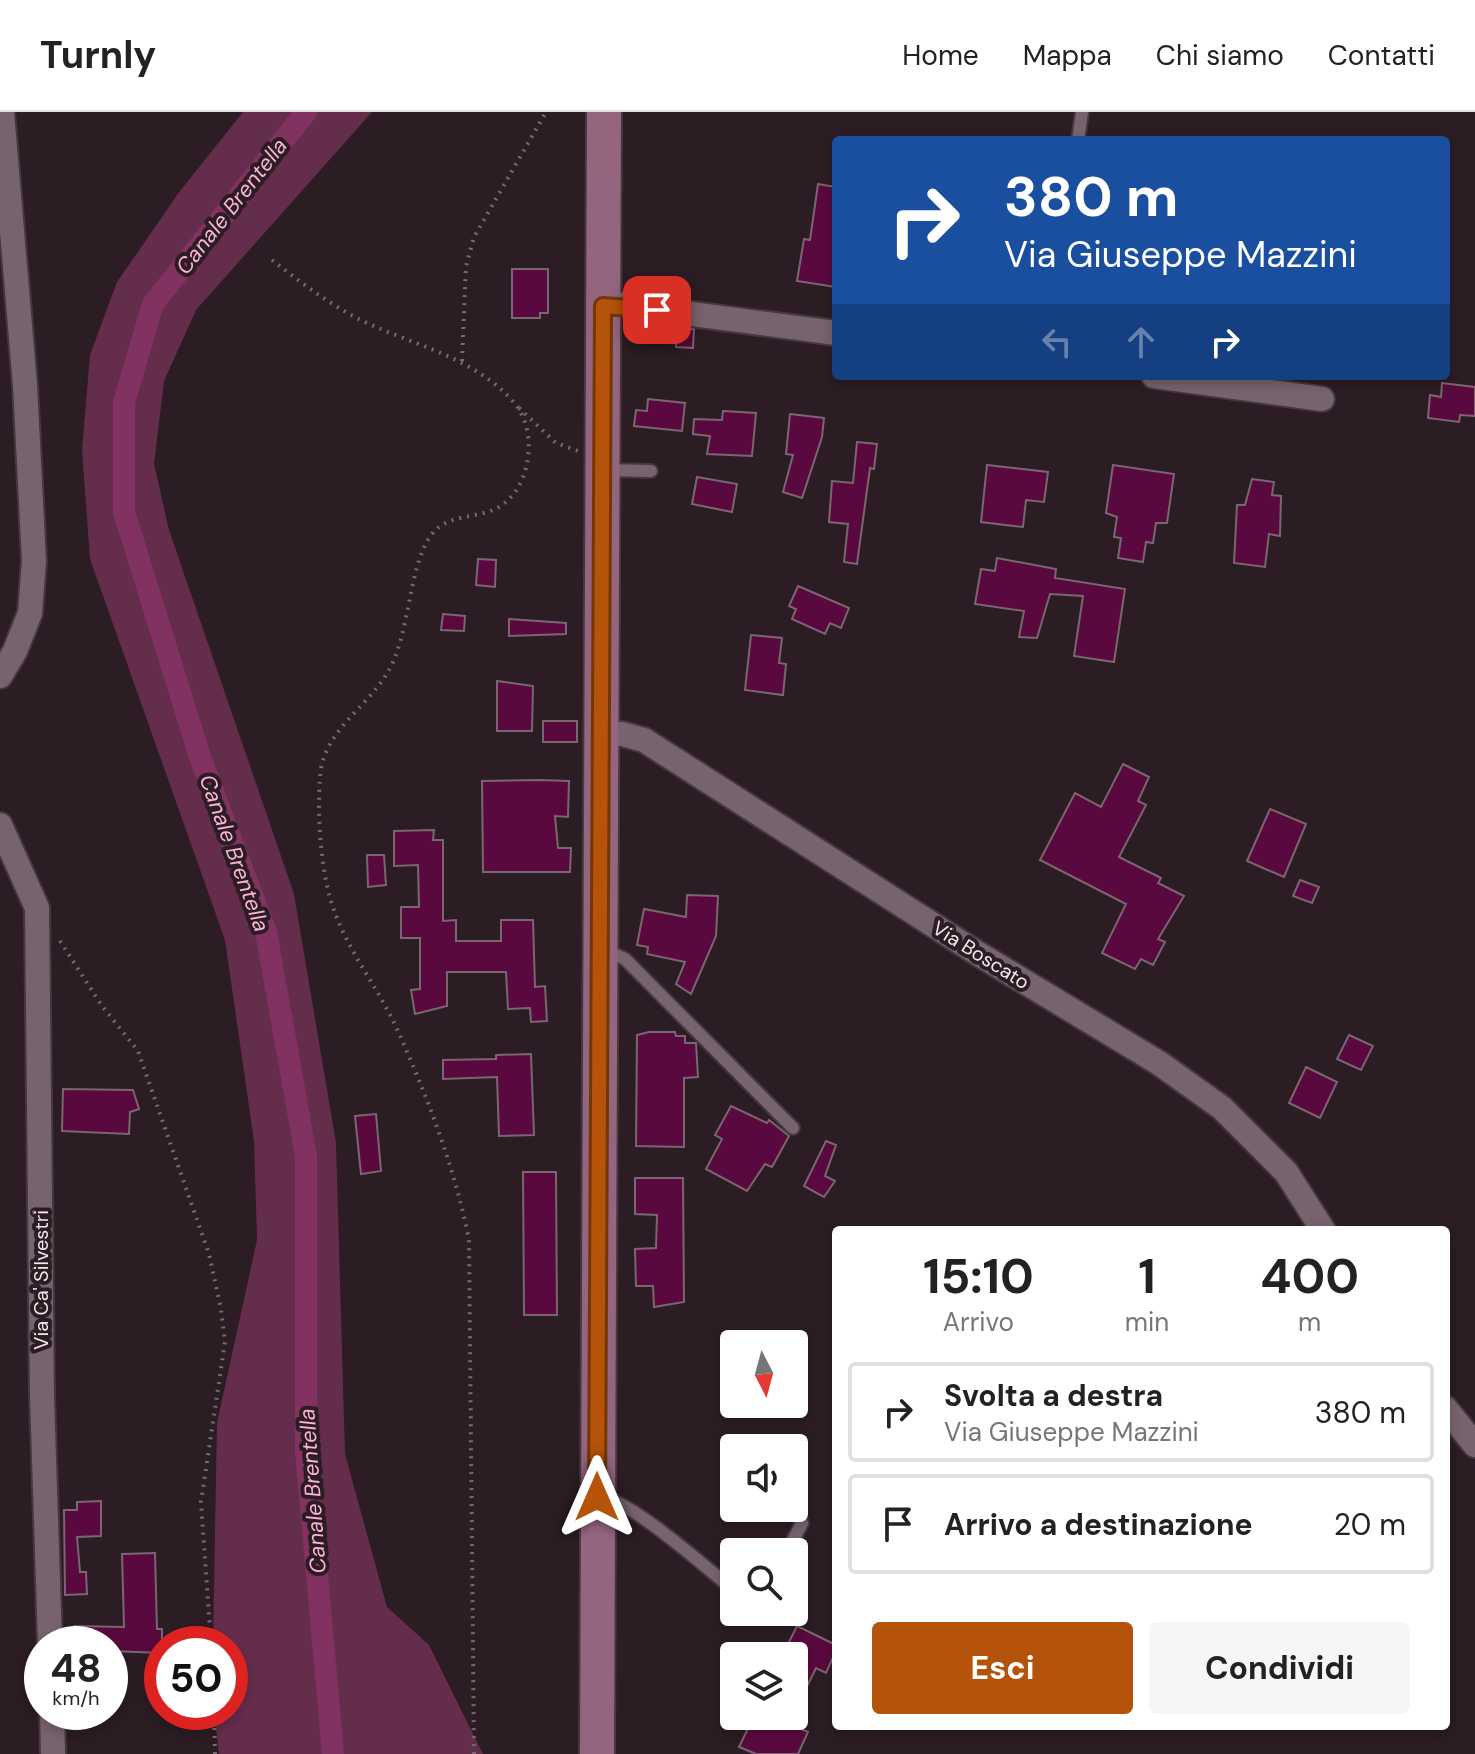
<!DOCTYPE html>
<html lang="it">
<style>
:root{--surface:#fff;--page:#f6f6f6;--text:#222;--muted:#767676;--line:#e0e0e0;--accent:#b45309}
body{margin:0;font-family:"DM Sans",sans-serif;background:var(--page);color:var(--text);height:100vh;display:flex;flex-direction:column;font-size:30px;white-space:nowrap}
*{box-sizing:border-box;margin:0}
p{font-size:26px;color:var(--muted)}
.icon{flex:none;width:44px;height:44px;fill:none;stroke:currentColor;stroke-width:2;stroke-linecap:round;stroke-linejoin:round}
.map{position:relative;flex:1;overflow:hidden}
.drawer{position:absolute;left:832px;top:1114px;width:618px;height:504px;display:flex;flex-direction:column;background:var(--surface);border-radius:8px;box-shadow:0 4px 12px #0003}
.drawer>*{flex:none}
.guide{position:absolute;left:832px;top:24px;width:618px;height:244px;border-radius:8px;box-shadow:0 4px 12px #0003;background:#1a4fa0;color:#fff;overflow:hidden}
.needle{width:52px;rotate:174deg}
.tools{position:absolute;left:720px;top:1218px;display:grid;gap:16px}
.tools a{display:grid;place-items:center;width:88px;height:88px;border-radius:8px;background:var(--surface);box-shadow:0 4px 12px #0003;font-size:40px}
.speed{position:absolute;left:24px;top:1514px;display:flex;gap:16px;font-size:40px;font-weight:700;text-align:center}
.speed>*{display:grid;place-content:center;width:104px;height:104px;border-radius:50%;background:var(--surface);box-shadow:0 4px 12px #0003;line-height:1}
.speed small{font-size:20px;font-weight:400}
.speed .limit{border:12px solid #d22;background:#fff;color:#111}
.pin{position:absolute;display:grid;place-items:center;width:68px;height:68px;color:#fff;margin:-34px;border-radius:16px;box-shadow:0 4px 12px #0006}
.me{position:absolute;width:88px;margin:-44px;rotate:0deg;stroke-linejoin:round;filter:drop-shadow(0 0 6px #0008)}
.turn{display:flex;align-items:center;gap:28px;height:168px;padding:0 40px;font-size:36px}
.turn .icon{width:104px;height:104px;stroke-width:2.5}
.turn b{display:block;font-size:56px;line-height:68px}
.lanes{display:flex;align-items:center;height:76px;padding:0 40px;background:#0003;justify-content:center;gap:40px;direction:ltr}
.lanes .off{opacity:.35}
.eta{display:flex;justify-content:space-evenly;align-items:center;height:136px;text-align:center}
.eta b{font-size:48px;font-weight:700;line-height:56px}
.primary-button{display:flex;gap:16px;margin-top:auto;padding:16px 40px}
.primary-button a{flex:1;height:92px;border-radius:8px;background:var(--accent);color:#fff;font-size:32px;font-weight:700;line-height:92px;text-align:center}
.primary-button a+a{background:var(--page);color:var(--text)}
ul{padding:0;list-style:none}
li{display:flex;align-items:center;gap:24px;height:100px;margin:0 16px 12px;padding:0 24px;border:4px solid var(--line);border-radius:8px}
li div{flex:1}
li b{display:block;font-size:30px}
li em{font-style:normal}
header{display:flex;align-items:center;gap:48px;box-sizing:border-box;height:112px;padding:0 40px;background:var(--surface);border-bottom:2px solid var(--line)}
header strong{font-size:38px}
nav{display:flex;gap:44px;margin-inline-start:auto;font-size:28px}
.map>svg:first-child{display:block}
</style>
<header>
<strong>Turnly</strong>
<nav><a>Home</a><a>Mappa</a><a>Chi siamo</a><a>Contatti</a></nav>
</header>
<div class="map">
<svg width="1475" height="1642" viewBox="0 0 1475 1642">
<rect width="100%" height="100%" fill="#2c1c24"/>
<!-- green -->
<path fill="#642d4c" d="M 243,0 L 372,0 L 196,198 L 164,269 L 154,352 L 169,418 L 294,782 L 336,1031 L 345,1342 L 387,1495 L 429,1533 L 483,1642 L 219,1642 L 214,1600 L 230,1600 L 230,1532 L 213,1532 L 217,1311 L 257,1128 L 254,1029 L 225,828 L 90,447 L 82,338 L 90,243 L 117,170 L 180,79 Z"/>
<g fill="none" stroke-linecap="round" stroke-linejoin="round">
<!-- canal -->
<path stroke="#813260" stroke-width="22" d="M 306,0 L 153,192 L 124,290 L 124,400 L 200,645 L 266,820 L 306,1044 L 306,1339 L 333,1642"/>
</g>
<!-- building -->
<path fill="#59093d" stroke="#7a6670" stroke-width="2" d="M 818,72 L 836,75 L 836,175 L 797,169 L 804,127 L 810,128 Z
M 512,157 L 548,157 L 548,201 L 540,201 L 540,206 L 512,206 Z
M 677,217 L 694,217 L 693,236 L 676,235 Z
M 1442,271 L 1475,275 L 1475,304 L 1460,303 L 1459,310 L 1428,306 L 1430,283 L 1441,285 Z
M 648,287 L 685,291 L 682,319 L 634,314 L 636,298 L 647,299 Z
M 723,299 L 756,301 L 752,344 L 707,342 L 710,324 L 693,322 L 694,307 L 722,308 Z
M 790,302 L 824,306 L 822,325 L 802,386 L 783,380 L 793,343 L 786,342 Z
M 857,330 L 877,332 L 874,357 L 870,356 L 857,452 L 844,450 L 848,412 L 829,410 L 832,369 L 853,371 Z
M 987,353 L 1048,360 L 1044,390 L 1026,388 L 1023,415 L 981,410 Z
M 1113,353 L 1174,362 L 1167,411 L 1156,411 L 1153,431 L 1146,430 L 1143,450 L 1118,446 L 1121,426 L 1114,425 L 1117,405 L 1106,401 Z
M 697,365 L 737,372 L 732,400 L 692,392 Z
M 1252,367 L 1274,370 L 1272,383 L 1281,384 L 1280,424 L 1269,422 L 1265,455 L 1234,451 L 1237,393 L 1245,393 Z
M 997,446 L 1056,457 L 1055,466 L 1125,477 L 1114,550 L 1074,544 L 1083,484 L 1050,482 L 1037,526 L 1019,525 L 1024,499 L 975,492 L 981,457 L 995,459 Z
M 478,447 L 496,448 L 495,475 L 476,473 Z
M 798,474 L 849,496 L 841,516 L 830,511 L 825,522 L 792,507 L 796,497 L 789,494 Z
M 443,502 L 465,504 L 464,519 L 441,518 Z
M 509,507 L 566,511 L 566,522 L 509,524 Z
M 751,523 L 782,526 L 779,551 L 786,552 L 783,583 L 745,578 Z
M 497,569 L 533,574 L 532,619 L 497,619 Z
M 543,609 L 577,609 L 577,630 L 543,630 Z
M 1123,652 L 1149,665 L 1138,689 L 1146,693 L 1119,745 L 1161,766 L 1158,771 L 1184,784 L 1158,827 L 1165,830 L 1153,853 L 1141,847 L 1135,857 L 1102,841 L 1126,792 L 1040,748 L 1075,681 L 1101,695 Z
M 539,668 L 569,669 L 568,705 L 555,704 L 558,736 L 571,736 L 570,760 L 483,760 L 482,669 Z
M 1270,697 L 1306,712 L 1284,765 L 1247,749 Z
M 434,718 L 433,728 L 443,728 L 443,809 L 456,808 L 456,829 L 501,829 L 501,808 L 533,808 L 535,875 L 545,874 L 547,909 L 531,910 L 530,896 L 508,897 L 506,860 L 447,860 L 447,894 L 415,902 L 411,878 L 420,877 L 420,826 L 401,826 L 401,795 L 419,795 L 418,753 L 394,754 L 394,719 Z
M 367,743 L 384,743 L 386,773 L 368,775 Z
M 1300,768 L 1319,775 L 1312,791 L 1293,784 Z
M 687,783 L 718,784 L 716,824 L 691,882 L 676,872 L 685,850 L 647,842 L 648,835 L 637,833 L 644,797 L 686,805 Z
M 649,920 L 675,920 L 676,924 L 685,924 L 685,931 L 696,931 L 698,965 L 684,966 L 684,1035 L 636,1034 L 637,923 Z
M 1349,923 L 1373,934 L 1361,958 L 1337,947 Z
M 531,942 L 534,1023 L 499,1024 L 497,965 L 443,967 L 443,948 L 496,947 L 496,943 Z
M 1306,955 L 1337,970 L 1320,1006 L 1289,991 Z
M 63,977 L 133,978 L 139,997 L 130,1000 L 129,1022 L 62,1019 Z
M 731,994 L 767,1011 L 769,1008 L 789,1024 L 772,1055 L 765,1052 L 747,1079 L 706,1057 L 722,1027 L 715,1023 Z
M 376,1002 L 381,1059 L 361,1062 L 355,1004 Z
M 826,1029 L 836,1033 L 825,1064 L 835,1069 L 824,1085 L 804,1074 Z
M 523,1060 L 556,1060 L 557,1203 L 524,1203 Z
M 635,1066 L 683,1066 L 684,1190 L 654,1195 L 653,1174 L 636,1174 L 635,1137 L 656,1136 L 657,1103 L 635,1102 Z
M 101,1389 L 101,1424 L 77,1425 L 80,1460 L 86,1460 L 87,1482 L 65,1483 L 64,1398 L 77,1398 L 77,1390 Z
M 155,1441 L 157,1517 L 162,1517 L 162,1541 L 110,1539 L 110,1532 L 73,1530 L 74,1514 L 124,1515 L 122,1442 Z
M 797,1514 L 836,1533 L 836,1539 L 826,1561 L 816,1556 L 794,1601 L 794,1544 L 782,1544 Z
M 754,1604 L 774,1604 L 808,1620 L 798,1642 L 756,1642 L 739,1635 Z"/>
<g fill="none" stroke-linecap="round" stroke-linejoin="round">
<!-- service casing -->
<g stroke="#45373e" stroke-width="16">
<path id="service" d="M 1078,28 L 1082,0
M 605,358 L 651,359
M 605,838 L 625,847 L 793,1016
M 600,1385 C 630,1387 707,1457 734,1478
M 787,1440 L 802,1411"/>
</g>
<!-- minor casing -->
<g stroke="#45373e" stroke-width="28">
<path id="minor" d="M 603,194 L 616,192 L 836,221
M 1154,264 L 1322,287
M 0,564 L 15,539 L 30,501 L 34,449 L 25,273 L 2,0
M 599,622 L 622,622 L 644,628 L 977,841 L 1159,951 L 1222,996 L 1286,1060 L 1323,1118
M 0,713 L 37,796 L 42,1284 L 50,1532
M 1446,1297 L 1475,1333
M 52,1600 L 53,1642"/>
</g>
<!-- secondary casing -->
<g stroke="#45373e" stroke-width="38">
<path id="secondary" d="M 597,1642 L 604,0"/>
</g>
<!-- path -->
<path stroke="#786a71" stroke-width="4" stroke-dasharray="2 6" stroke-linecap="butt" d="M 272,148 C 304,173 338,199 376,215 C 425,236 481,250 516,293 C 539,323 530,381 495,397 C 474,407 448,402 432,422 C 407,455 411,525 386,563 C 364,598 322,621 320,666 C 317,704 321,766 335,801 C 350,842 379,877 397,917 C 427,984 455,1056 469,1128 L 474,1642
M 462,249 L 466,154 L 474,125 L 546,0
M 519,296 L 556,331 L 578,339
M 60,829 L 102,894 L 138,939 L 209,1142 L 221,1197 L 225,1230 L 201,1390 L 211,1532
M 214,1600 L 215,1642"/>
<!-- service -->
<use href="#service" stroke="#77636d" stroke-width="12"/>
<!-- minor -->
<use href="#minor" stroke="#77636d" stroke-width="24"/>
<!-- secondary -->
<use href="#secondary" stroke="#94657f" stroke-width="34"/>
</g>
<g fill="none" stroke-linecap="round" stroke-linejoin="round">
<!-- route casing -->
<g stroke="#753606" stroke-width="20">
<path id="route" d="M 597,1385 L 603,194 L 657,198"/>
</g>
<!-- route -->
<use href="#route" stroke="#b45309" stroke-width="14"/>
</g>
<g text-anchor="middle" stroke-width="8" stroke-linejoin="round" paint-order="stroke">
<!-- street labels -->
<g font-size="20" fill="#f2e6ec" stroke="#2c1c24">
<text transform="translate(981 843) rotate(32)" y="7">Via Boscato</text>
<text transform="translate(41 1168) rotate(-90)" y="7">Via Ca' Silvestri</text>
</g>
<!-- water labels -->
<g font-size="22" font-style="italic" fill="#f9b4d7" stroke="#2c1c24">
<text transform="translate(231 94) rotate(-52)" y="8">Canale Brentella</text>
<text transform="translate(235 741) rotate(70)" y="8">Canale Brentella</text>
<text transform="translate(312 1379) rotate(-94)" y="8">Canale Brentella</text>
</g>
</g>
</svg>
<div class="tools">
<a><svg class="needle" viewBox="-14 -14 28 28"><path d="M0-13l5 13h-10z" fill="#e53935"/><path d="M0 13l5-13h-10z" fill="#767676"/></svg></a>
<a><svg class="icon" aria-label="sound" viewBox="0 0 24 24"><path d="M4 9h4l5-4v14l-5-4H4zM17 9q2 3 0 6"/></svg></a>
<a><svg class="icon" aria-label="search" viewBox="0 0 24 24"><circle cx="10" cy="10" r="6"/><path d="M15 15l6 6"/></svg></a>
<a><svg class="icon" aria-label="layers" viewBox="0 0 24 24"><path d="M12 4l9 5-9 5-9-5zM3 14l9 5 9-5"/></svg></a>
</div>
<div class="speed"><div>48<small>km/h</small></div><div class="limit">50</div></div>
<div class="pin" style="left:657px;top:198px;background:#d93025"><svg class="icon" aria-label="arrive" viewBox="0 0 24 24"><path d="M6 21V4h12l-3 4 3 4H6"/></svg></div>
<svg class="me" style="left:597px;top:1385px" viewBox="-20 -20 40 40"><path d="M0-17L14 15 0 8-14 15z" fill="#b45309" stroke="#fff" stroke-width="4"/></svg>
<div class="guide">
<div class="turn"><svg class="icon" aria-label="right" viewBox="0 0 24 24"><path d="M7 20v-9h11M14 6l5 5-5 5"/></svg><div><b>380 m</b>Via Giuseppe Mazzini</div></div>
<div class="lanes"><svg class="icon off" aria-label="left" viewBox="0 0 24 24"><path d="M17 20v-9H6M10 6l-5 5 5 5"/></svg><svg class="icon off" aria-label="ahead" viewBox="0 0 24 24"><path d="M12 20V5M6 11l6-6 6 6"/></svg><svg class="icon" aria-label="right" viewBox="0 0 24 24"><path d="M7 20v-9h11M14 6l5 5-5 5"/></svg></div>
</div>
<section class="drawer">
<div class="eta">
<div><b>15:10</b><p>Arrivo</p></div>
<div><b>1</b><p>min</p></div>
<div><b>400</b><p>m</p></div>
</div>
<ul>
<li><svg class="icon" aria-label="right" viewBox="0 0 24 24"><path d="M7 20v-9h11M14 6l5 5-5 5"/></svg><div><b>Svolta a destra</b><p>Via Giuseppe Mazzini</p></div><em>380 m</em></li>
<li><svg class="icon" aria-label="arrive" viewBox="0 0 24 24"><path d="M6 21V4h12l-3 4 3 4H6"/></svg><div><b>Arrivo a destinazione</b></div><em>20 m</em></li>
</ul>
<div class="primary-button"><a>Esci</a><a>Condividi</a></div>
</section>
</div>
